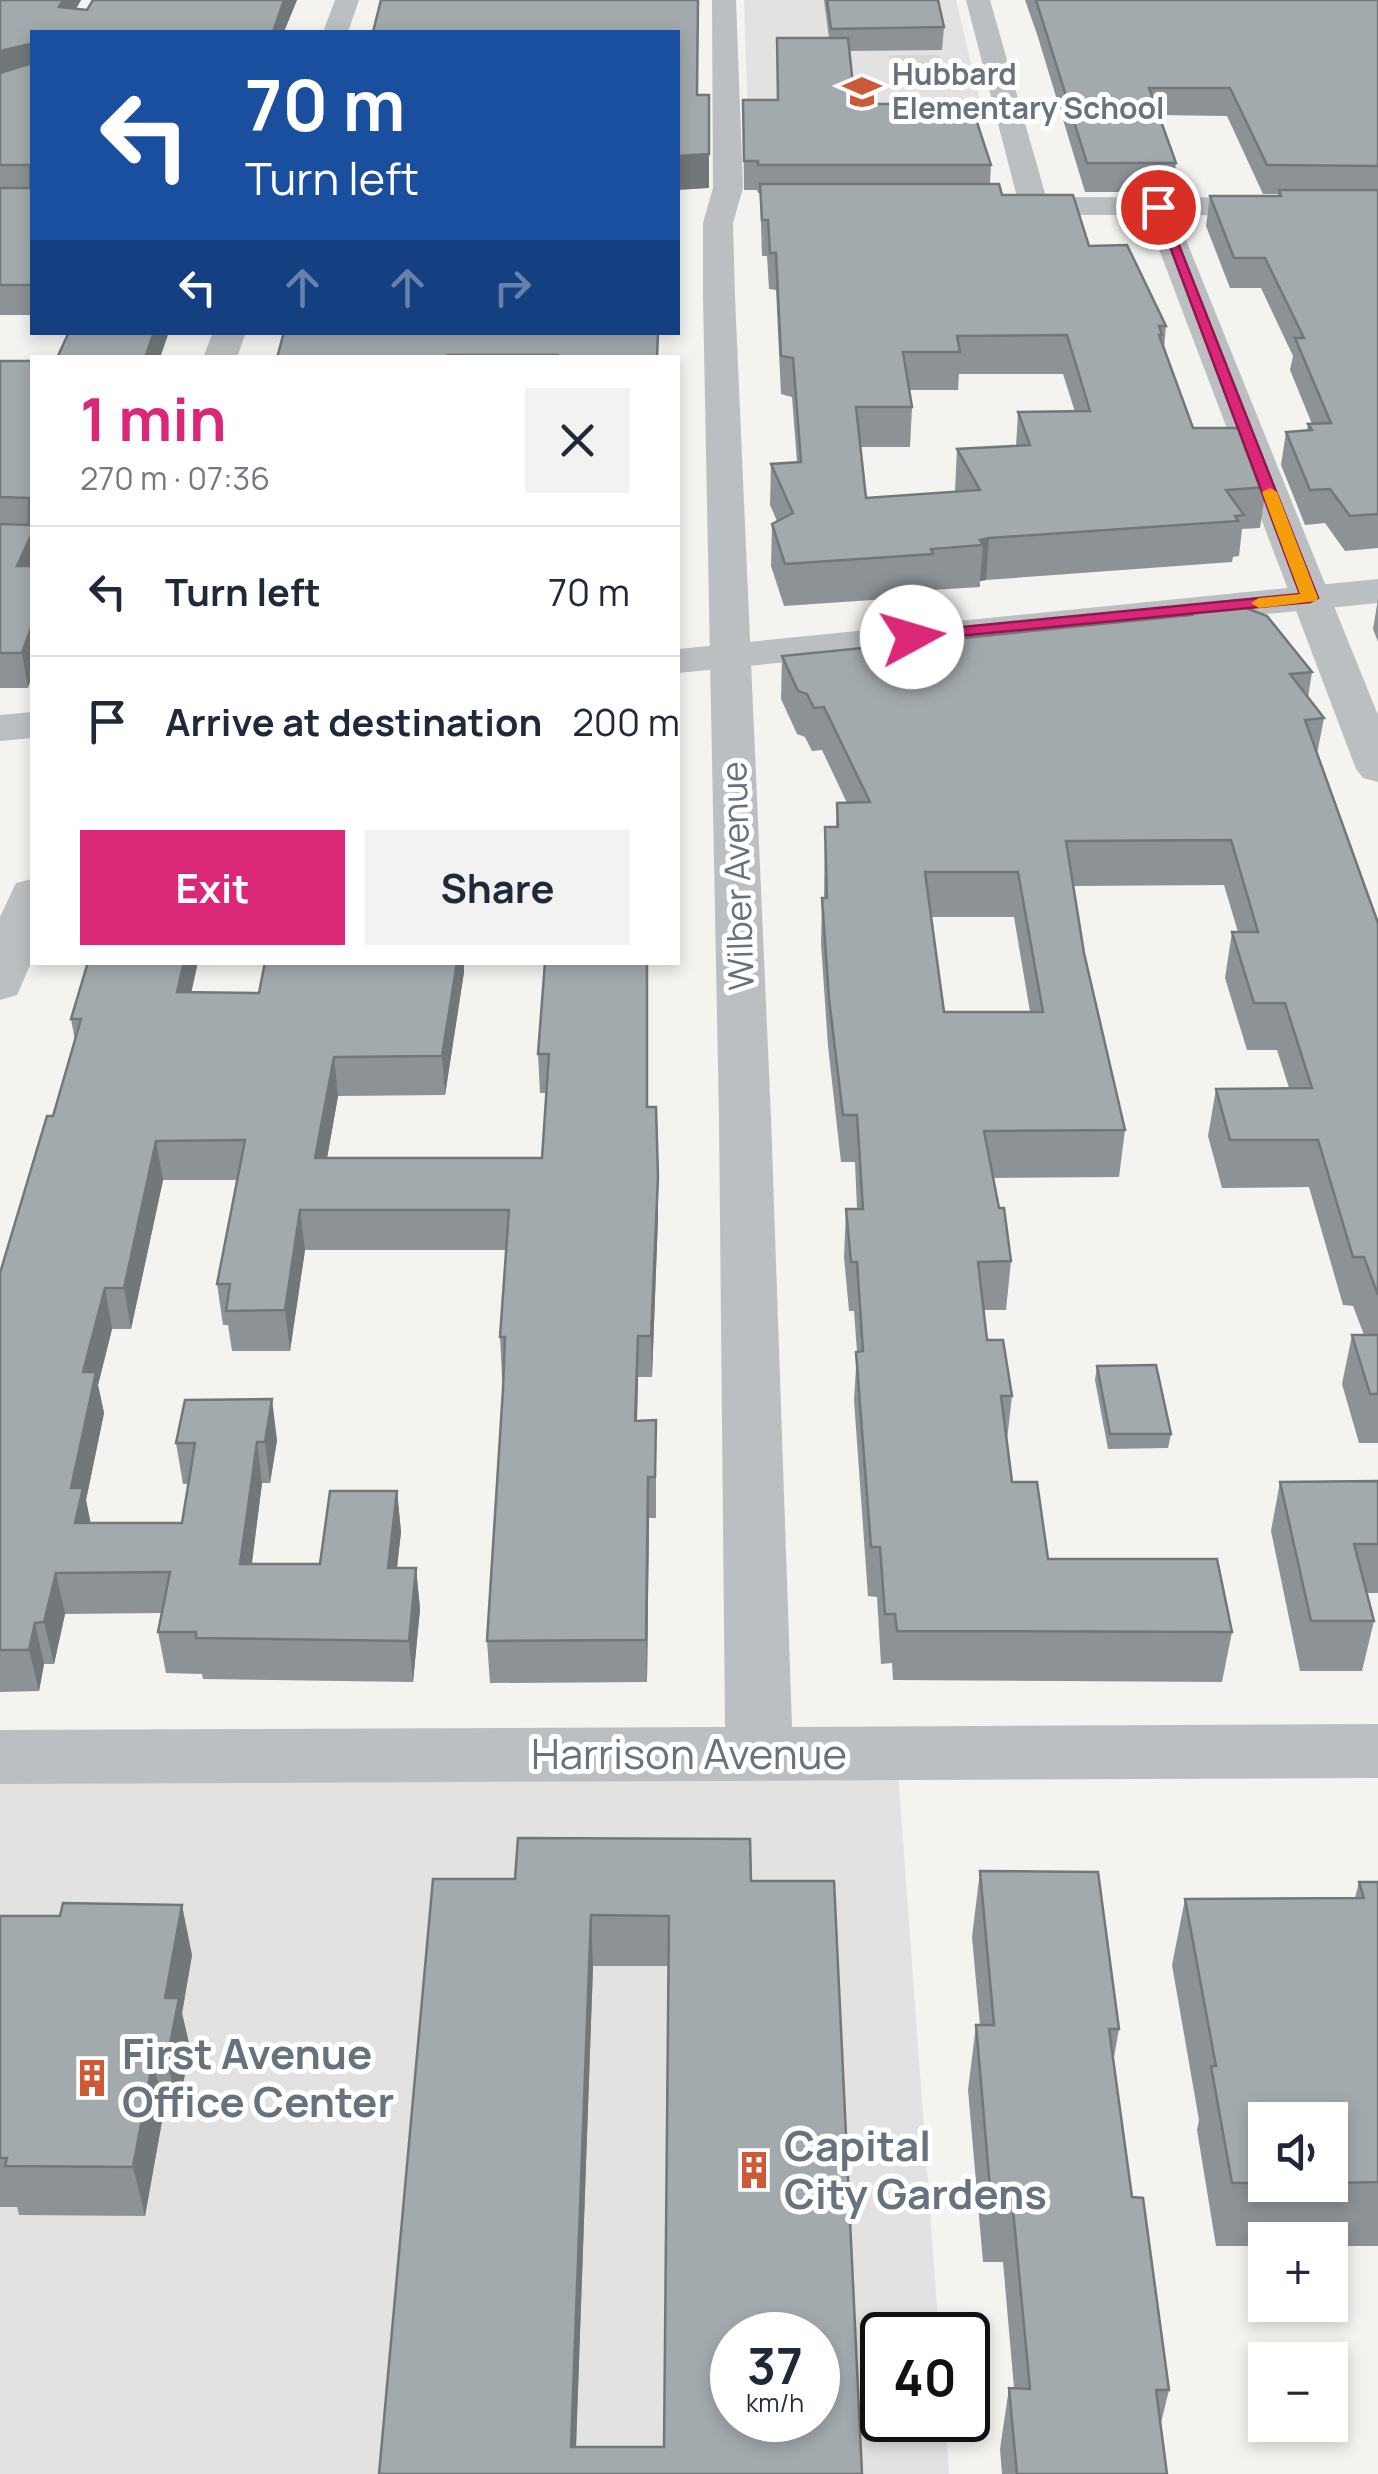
<!DOCTYPE html>
<meta charset="utf-8">
<style>
:root{--surface:#fff;--page:#f2f2f3;--text:#1f2937;--muted:#747a83;--line:#e0e1e3;--accent:#db2777}
body{margin:0;font-family:Manrope,sans-serif;background:var(--page);color:var(--text);height:100vh;display:flex;flex-direction:column;font-size:38px;white-space:nowrap}
*{box-sizing:border-box;margin:0}
p{font-size:32px;color:var(--muted)}
.icon{flex:none;width:55px;height:55px;fill:none;stroke:currentColor;stroke-width:2;stroke-linecap:round;stroke-linejoin:round}
.map{position:relative;flex:1;overflow:hidden}
.details{position:absolute;left:30px;top:355px;width:650px;height:610px;display:flex;flex-direction:column;background:var(--surface);border-radius:0px;box-shadow:0 5px 15px #0003}
.details>*{flex:none}
.top-card{position:absolute;left:30px;top:30px;width:650px;height:305px;border-radius:0px;box-shadow:0 5px 15px #0003;background:#1a4fa0;color:#fff;overflow:hidden}
.tools{position:absolute;left:1248px;top:2102px;display:grid;gap:20px}
.tools a{display:grid;place-items:center;width:100px;height:100px;border-radius:0px;background:var(--surface);box-shadow:0 5px 15px #0003;font-size:50px}
.speed{position:absolute;left:710px;top:2312px;display:flex;gap:20px;font-size:50px;font-weight:700;text-align:center}
.speed>*{display:grid;place-content:center;width:130px;height:130px;border-radius:50%;background:var(--surface);box-shadow:0 5px 15px #0003;line-height:1}
.speed small{font-size:25px;font-weight:400}
.speed .limit{border:5px solid #111;border-radius:15px;background:#fff;color:#111}
.pin{position:absolute;display:grid;place-items:center;width:85px;height:85px;color:#fff;margin:-42px;border:5px solid #fff;border-radius:50%;box-shadow:0 2px 10px #0007}
.me{position:absolute;width:110px;margin:-55px;rotate:84deg;stroke-linejoin:round;filter:drop-shadow(0 0 8px #0008)}
.turn{display:flex;align-items:center;gap:35px;height:210px;padding:0 50px;font-size:45px}
.turn .icon{width:130px;height:130px;stroke-width:2.5}
.turn b{display:block;font-size:70px;line-height:85px}
.lanes{display:flex;align-items:center;height:95px;padding:0 50px;background:#0003;justify-content:center;gap:50px;direction:ltr}
.lanes .off{opacity:.35}
.round{display:grid;place-items:center;flex:none;width:105px;height:105px;border-radius:0px;background:var(--page)}
.head{display:flex;align-items:center;justify-content:space-between;height:170px;padding:0 50px}
h1{font-size:60px;font-weight:700;line-height:75px;color:var(--accent)}
.cta{display:flex;gap:20px;margin-top:auto;padding:20px 50px}
.cta a{flex:1;height:115px;border-radius:0px;background:var(--accent);color:#fff;font-size:40px;font-weight:700;line-height:115px;text-align:center}
.cta a+a{background:var(--page);color:var(--text)}
ul{padding:0;list-style:none}
li{display:flex;align-items:center;gap:30px;height:130px;padding:0 50px;border-top:2px solid var(--line)}
li div{flex:1}
li b{display:block;font-size:38px}
li em{font-style:normal}
.map>svg:first-child{display:block}
</style>
<div class="map">
<svg width="1378" height="2474" viewBox="0 0 1378 2474">
<rect width="100%" height="100%" fill="#f3f3f0"/>
<!-- built -->
<path fill="#e1e2e1" fill-rule="evenodd" d="M 744,0 L 956,0 L 985,123 L 748,123 Z
M 0,1744 L 896,1744 L 939,2335 L 882,2335 L 882,2420 L 945,2420 L 949,2474 L 0,2474 ZM 732,2335 L 818,2335 L 818,2420 L 732,2420 Z"/>
<!-- green -->
<path fill="#d3d8d0" d="M 889,55 L 939,55 L 943,75 L 903,75 L 891,66 Z"/>
<g fill="none" stroke-linecap="round" stroke-linejoin="round">
<!-- minor -->
<path fill="#bbbfc1" fill-rule="evenodd" d="M 335,0 L 359,0 L 348,32 L 323,32 Z
M 712,0 L 736,0 L 743,188 L 733,223 L 735,297 L 771,1118 L 792,1727 L 1378,1724 L 1378,1778 L 0,1784 L 0,1730 L 725,1727 L 719,1118 L 703,297 L 703,223 L 713,188 Z
M 966,0 L 990,0 L 1046,197 L 1378,198 L 1378,216 L 1176,215 L 1378,715 L 1378,782 L 1363,778 L 1356,769 L 1146,215 L 1001,215 L 990,212 L 986,206 L 990,200 L 1017,197 Z
M 213,332 L 246,332 L 237,358 L 203,358 Z
M 32,879 L 32,961 L 17,995 L 0,1000 L 0,917 L 16,883 Z"/>
<!-- tertiary -->
<path fill="#bbbfc1" fill-rule="evenodd" d="M 1378,579 L 1378,603 L 678,673 L 678,649 Z
M 32,712 L 32,738 L 0,741 L 0,715 Z"/>
</g>
<!-- wall -->
<path fill="#8c9296" fill-rule="evenodd" d="M 0,0 L 81,0 L 76,9 L 87,10 L 93,0 L 297,0 L 288,21 L 32,32 L 32,315 L 0,315 Z
M 824,0 L 938,0 L 944,27 L 942,50 L 850,51 L 855,104 L 991,165 L 990,184 L 1002,195 L 1089,246 L 1166,326 L 1164,349 L 1193,428 L 1266,487 L 1260,528 L 1242,529 L 1239,556 L 1233,557 L 1232,562 L 986,580 L 980,581 L 980,587 L 931,590 L 931,596 L 784,606 L 771,566 L 772,524 L 777,521 L 770,505 L 771,464 L 797,462 L 792,397 L 781,394 L 776,290 L 769,289 L 767,256 L 762,256 L 760,193 L 758,193 L 757,190 L 744,190 L 743,100 L 777,100 L 777,38 L 829,38 ZM 959,374 L 1063,374 L 1075,412 L 1018,412 L 1016,446 L 957,449 L 955,491 L 866,498 L 860,447 L 910,447 L 912,407 L 909,390 L 958,390 Z
M 1025,0 L 1378,0 L 1378,548 L 1345,551 L 1325,523 L 1305,525 L 1281,465 L 1286,432 L 1307,430 L 1308,424 L 1312,424 L 1290,370 L 1293,356 L 1261,288 L 1230,288 L 1206,226 L 1210,196 L 1278,196 L 1278,194 L 1263,194 L 1227,116 L 1159,115 L 1176,163 L 1173,192 L 1085,192 L 1037,34 Z
M 284,332 L 658,358 L 277,358 Z
M 0,361 L 32,361 L 28,688 L 0,688 Z
M 1378,599 L 1378,642 L 1373,629 Z
M 1189,610 L 1312,672 L 1308,698 L 1324,718 L 1317,754 L 1378,923 L 1378,1443 L 1359,1443 L 1342,1384 L 1352,1335 L 1364,1335 L 1353,1306 L 1343,1305 L 1309,1187 L 1222,1188 L 1208,1136 L 1216,1089 L 1289,1088 L 1277,1050 L 1247,1050 L 1225,978 L 1232,932 L 1238,932 L 1224,885 L 1073,886 L 1084,953 L 1125,1130 L 1119,1177 L 993,1178 L 1011,1261 L 1006,1310 L 984,1310 L 987,1340 L 1012,1396 L 1007,1440 L 1012,1482 L 1048,1559 L 1232,1632 L 1222,1682 L 893,1680 L 892,1663 L 881,1664 L 877,1597 L 868,1596 L 854,1400 L 857,1352 L 854,1311 L 849,1311 L 844,1257 L 846,1209 L 857,1209 L 855,1162 L 841,1162 L 828,1046 L 821,944 L 822,898 L 824,898 L 825,827 L 836,827 L 837,803 L 847,803 L 822,750 L 812,751 L 805,737 L 797,734 L 781,699 L 782,656 L 1188,615 ZM 931,917 L 1014,917 L 1030,1012 L 944,1012 Z
M 545,962 L 647,1107 L 658,1217 L 652,1377 L 638,1377 L 637,1421 L 656,1420 L 656,1518 L 649,1518 L 647,1682 L 490,1683 L 487,1641 L 504,1377 L 502,1377 L 500,1337 L 506,1250 L 305,1250 L 290,1351 L 232,1351 L 228,1325 L 223,1325 L 217,1284 L 237,1180 L 163,1180 L 131,1329 L 112,1329 L 98,1385 L 104,1413 L 86,1500 L 90,1523 L 182,1523 L 188,1484 L 183,1484 L 176,1443 L 277,1440 L 270,1483 L 262,1483 L 252,1564 L 320,1564 L 397,1491 L 401,1532 L 397,1568 L 416,1568 L 420,1609 L 413,1682 L 203,1679 L 202,1674 L 166,1673 L 158,1632 L 162,1613 L 65,1614 L 54,1664 L 44,1664 L 39,1691 L 0,1692 L 0,1273 L 53,1116 L 75,1041 L 71,1019 L 191,992 L 259,993 L 464,972 L 445,1095 L 338,1096 L 327,1158 L 542,1158 L 547,1093 L 540,1093 L 538,1054 Z
M 1097,1366 L 1171,1434 L 1168,1448 L 1108,1449 L 1095,1380 Z
M 1378,1481 L 1378,1593 L 1367,1593 L 1374,1621 L 1362,1671 L 1300,1671 L 1271,1531 L 1280,1482 Z
M 980,1871 L 1119,2029 L 1113,2063 L 1132,2197 L 1169,2390 L 1160,2427 L 1167,2474 L 1002,2474 L 1000,2449 L 1009,2388 L 1014,2388 L 1003,2262 L 983,2262 L 968,2090 L 976,2025 L 980,2025 L 972,1937 Z
M 433,1879 L 751,1881 L 862,2474 L 379,2474 ZM 593,1966 L 669,1966 L 664,2447 L 576,2447 Z
M 1359,1882 L 1378,1882 L 1378,2246 L 1330,2246 L 1330,2240 L 1265,2240 L 1265,2246 L 1216,2246 L 1197,2130 L 1199,2120 L 1172,1965 L 1185,1899 L 1355,1898 ZM 1265,2120 L 1330,2120 L 1330,2185 L 1265,2185 Z
M 0,1916 L 192,1955 L 182,2013 L 190,2048 L 178,2110 L 164,2110 L 145,2216 L 19,2215 L 17,2207 L 0,2207 Z"/>
<!-- shaded-wall -->
<path fill="#72777a" d="M 63,0 L 81,0 L 62,32 L 59,7 Z
M 284,0 L 297,0 L 284,32 L 273,32 Z
M 30,44 L 32,70 L 0,79 L 0,51 Z
M 709,154 L 709,188 L 678,190 L 678,156 Z
M 154,332 L 169,332 L 160,358 L 145,358 Z
M 32,533 L 32,579 L 17,566 Z
M 989,538 L 986,580 L 980,581 L 983,545 L 980,540 Z
M 32,625 L 32,676 L 28,688 L 22,653 Z
M 184,962 L 198,962 L 183,1031 L 177,992 Z
M 457,962 L 464,962 L 464,972 L 445,1095 L 442,1056 Z
M 334,1057 L 338,1096 L 320,1198 L 315,1158 Z
M 156,1141 L 163,1180 L 131,1329 L 124,1288 Z
M 658,1177 L 658,1217 L 652,1377 L 651,1336 Z
M 300,1210 L 305,1250 L 290,1351 L 285,1310 Z
M 105,1288 L 112,1329 L 98,1385 L 104,1413 L 86,1500 L 92,1529 L 75,1523 L 71,1488 L 83,1372 Z
M 638,1336 L 638,1377 L 636,1462 L 635,1421 Z
M 272,1399 L 277,1440 L 270,1483 L 265,1442 Z
M 257,1442 L 262,1483 L 246,1606 L 240,1564 Z
M 648,1477 L 649,1518 L 647,1682 L 646,1640 Z
M 397,1491 L 401,1532 L 392,1609 L 388,1568 Z
M 416,1568 L 420,1609 L 413,1682 L 409,1641 Z
M 56,1573 L 65,1614 L 54,1664 L 44,1622 Z
M 35,1623 L 44,1664 L 39,1691 L 29,1650 Z
M 182,1905 L 192,1955 L 182,2013 L 190,2048 L 178,2110 L 167,2060 L 165,1998 Z
M 591,1915 L 593,1966 L 575,2474 L 571,2447 Z
M 153,2060 L 164,2110 L 145,2216 L 133,2167 Z"/>
<!-- building -->
<path fill="#a3aaae" stroke="#72777a" stroke-width="2.5" fill-rule="evenodd" d="M 0,0 L 63,0 L 59,7 L 87,10 L 93,0 L 284,0 L 273,32 L 32,32 L 32,285 L 0,285 L 0,188 L 30,188 L 30,165 L 0,165 L 0,73 L 32,63 L 30,44 L 0,51 Z
M 381,0 L 698,0 L 697,95 L 709,95 L 709,154 L 678,156 L 678,32 L 373,32 Z
M 827,0 L 938,0 L 944,27 L 831,29 Z
M 1036,0 L 1378,0 L 1378,166 L 1267,165 L 1230,88 L 1149,88 L 1176,163 L 1087,163 Z
M 777,38 L 848,38 L 855,104 L 971,104 L 991,165 L 758,165 L 758,161 L 744,161 L 743,100 L 778,100 Z
M 760,184 L 999,184 L 1002,195 L 1073,195 L 1089,246 L 1127,245 L 1166,326 L 1159,326 L 1162,335 L 1159,335 L 1193,428 L 1243,428 L 1266,487 L 1226,490 L 1244,515 L 1235,516 L 1238,521 L 989,538 L 980,540 L 983,545 L 931,549 L 933,554 L 785,564 L 772,524 L 793,513 L 771,464 L 801,462 L 793,358 L 781,356 L 776,253 L 770,253 L 768,220 L 762,220 ZM 1067,335 L 1090,411 L 1018,412 L 1030,445 L 957,449 L 980,490 L 866,498 L 856,407 L 912,407 L 903,352 L 960,352 L 957,336 Z
M 1279,190 L 1378,190 L 1378,514 L 1350,516 L 1330,489 L 1310,490 L 1286,432 L 1312,430 L 1308,424 L 1331,423 L 1295,338 L 1304,338 L 1265,258 L 1234,258 L 1210,196 L 1281,196 Z
M 69,332 L 154,332 L 145,358 L 57,358 Z
M 284,332 L 658,332 L 657,358 L 558,358 L 558,355 L 448,355 L 447,358 L 277,358 Z
M 0,361 L 32,361 L 32,533 L 17,566 L 32,566 L 32,625 L 22,653 L 0,653 L 0,524 L 29,525 L 29,498 L 0,497 Z
M 1241,606 L 1267,616 L 1312,672 L 1290,674 L 1324,718 L 1305,720 L 1378,923 L 1378,1295 L 1364,1257 L 1353,1257 L 1318,1140 L 1230,1140 L 1216,1089 L 1312,1088 L 1285,1003 L 1254,1003 L 1232,932 L 1258,932 L 1231,840 L 1066,841 L 1084,953 L 1125,1130 L 984,1131 L 999,1208 L 1004,1208 L 1011,1261 L 978,1262 L 987,1340 L 1003,1340 L 1012,1396 L 1001,1396 L 1012,1482 L 1037,1482 L 1048,1559 L 1217,1559 L 1232,1632 L 897,1631 L 895,1614 L 885,1614 L 880,1547 L 871,1547 L 856,1352 L 863,1351 L 857,1262 L 851,1262 L 846,1209 L 863,1209 L 857,1115 L 843,1115 L 829,999 L 822,898 L 827,898 L 825,827 L 838,827 L 837,803 L 870,802 L 824,707 L 814,708 L 807,694 L 798,691 L 782,656 L 1192,615 L 1189,610 ZM 925,872 L 1018,872 L 1043,1012 L 944,1012 Z
M 88,962 L 184,962 L 177,992 L 259,993 L 265,962 L 457,962 L 442,1056 L 334,1057 L 315,1158 L 542,1158 L 549,1054 L 538,1054 L 545,962 L 647,962 L 647,1107 L 656,1107 L 658,1177 L 651,1336 L 638,1336 L 635,1421 L 656,1420 L 655,1477 L 648,1477 L 646,1640 L 487,1641 L 503,1389 L 505,1337 L 500,1337 L 509,1210 L 300,1210 L 285,1310 L 226,1311 L 230,1284 L 217,1284 L 245,1140 L 156,1141 L 124,1288 L 105,1288 L 83,1372 L 96,1372 L 71,1488 L 83,1488 L 75,1523 L 182,1523 L 195,1443 L 176,1443 L 185,1400 L 272,1399 L 265,1442 L 257,1442 L 240,1564 L 320,1564 L 330,1491 L 397,1491 L 388,1568 L 416,1568 L 409,1641 L 196,1638 L 196,1632 L 158,1632 L 170,1572 L 56,1573 L 44,1622 L 35,1623 L 29,1650 L 0,1650 L 0,1273 L 47,1116 L 53,1116 L 81,1019 L 71,1019 Z
M 1352,1335 L 1378,1335 L 1378,1394 L 1370,1394 Z
M 1156,1365 L 1171,1434 L 1110,1434 L 1097,1366 Z
M 1378,1481 L 1378,1544 L 1354,1544 L 1374,1621 L 1311,1621 L 1280,1482 Z
M 518,1838 L 750,1839 L 751,1881 L 834,1881 L 862,2474 L 379,2474 L 433,1879 L 515,1879 ZM 591,1915 L 669,1916 L 664,2447 L 571,2447 ZM 732,2335 L 818,2335 L 818,2420 L 732,2420 Z
M 980,1871 L 1098,1872 L 1119,2029 L 1109,2029 L 1132,2197 L 1143,2198 L 1169,2390 L 1156,2390 L 1167,2474 L 1017,2474 L 1009,2388 L 1030,2389 L 1012,2199 L 991,2199 L 976,2025 L 994,2025 Z
M 1359,1882 L 1378,1882 L 1378,2182 L 1330,2183 L 1330,2120 L 1265,2120 L 1265,2183 L 1232,2183 L 1211,2066 L 1216,2066 L 1185,1899 L 1364,1898 Z
M 63,1903 L 182,1905 L 165,1998 L 179,1998 L 167,2060 L 153,2060 L 133,2167 L 5,2166 L 7,2158 L 0,2158 L 0,1916 L 60,1916 Z"/>
<!-- route -->
<path fill="#db2777" stroke="#8e194d" stroke-width="2.5" d="M 1154,204 L 1164,207 L 1318,598 L 1310,602 L 906,641 L 906,634 L 912,632 L 1300,594 Z"/>
<!-- slow -->
<path fill="#f59e0b" d="M 1270,488 L 1277,492 L 1318,598 L 1316,601 L 1259,608 L 1251,603 L 1259,598 L 1300,594 L 1262,492 Z"/>
<!-- icons -->
<defs>
<g id="school-bare" transform="scale(3)"><path d="M0-5L7-2L0 1L-7-2ZM-4 1L0 2.5L4 1V4Q0 6-4 4Z" fill="#cc5a37" stroke="#fff" stroke-width="2.5" paint-order="stroke"/></g>
<g id="building-bare" transform="scale(3)"><path d="M-4-6H4V6H1V3H-1V6H-4ZM-2.5-4.3h1.7v1.8h-1.7ZM.8-4.3h1.7v1.8H.8ZM-2.5-1h1.7V.8h-1.7ZM.8-1h1.7V.8H.8Z" fill="#cc5a37" stroke="#fff" stroke-width="2.5" paint-order="stroke"/></g>
</defs>
<g fill-rule="evenodd">
<use href="#school-bare" x="862" y="92"/>
<use href="#building-bare" x="92" y="2078"/>
<use href="#building-bare" x="754" y="2170"/>
</g>
<g text-anchor="middle" stroke-width="10" stroke-linejoin="round" paint-order="stroke">
<!-- far-poi labels -->
<g font-size="30" font-weight="bold" fill="#66737d" stroke="#fff" text-anchor="start">
<text x="892" y="85">Hubbard<tspan x="892" dy="34">Elementary School</tspan></text>
</g>
<!-- street labels -->
<g font-size="35" fill="#66737d" stroke="#fff">
<text transform="translate(738 876) rotate(-92)" y="12">Wilber Avenue</text>
</g>
<!-- near-street labels -->
<g font-size="42" fill="#66737d" stroke="#fff">
<text x="689" y="1769">Harrison Avenue</text>
</g>
<!-- near-poi labels -->
<g font-size="42" font-weight="bold" fill="#66737d" stroke="#fff" text-anchor="start">
<text x="122" y="2069">First Avenue<tspan x="122" dy="48">Office Center</tspan></text>
<text x="784" y="2161">Capital<tspan x="784" dy="48">City Gardens</tspan></text>
</g>
</g>
</svg>
<div class="tools">
<a><svg class="icon" aria-label="sound" viewBox="0 0 24 24"><path d="M4 9h4l5-4v14l-5-4H4zM17 9q2 3 0 6"/></svg></a>
<a>+</a>
<a>−</a>
</div>
<div class="speed"><div>37<small>km/h</small></div><div class="limit">40</div></div>
<div class="pin" style="left:1158px;top:207px;background:#d93025"><svg class="icon" aria-label="arrive" viewBox="0 0 24 24"><path d="M6 21V4h12l-3 4 3 4H6"/></svg></div>
<svg class="me" style="left:912px;top:637px" viewBox="-20 -20 40 40"><circle r="19" fill="#fff"/><path d="M0-13L10 11 0 6-10 11z" fill="#db2777"/></svg>
<div class="top-card">
<div class="turn"><svg class="icon" aria-label="left" viewBox="0 0 24 24"><path d="M17 20v-9H6M10 6l-5 5 5 5"/></svg><div><b>70 m</b>Turn left</div></div>
<div class="lanes"><svg class="icon" aria-label="left" viewBox="0 0 24 24"><path d="M17 20v-9H6M10 6l-5 5 5 5"/></svg><svg class="icon off" aria-label="ahead" viewBox="0 0 24 24"><path d="M12 20V5M6 11l6-6 6 6"/></svg><svg class="icon off" aria-label="ahead" viewBox="0 0 24 24"><path d="M12 20V5M6 11l6-6 6 6"/></svg><svg class="icon off" aria-label="right" viewBox="0 0 24 24"><path d="M7 20v-9h11M14 6l5 5-5 5"/></svg></div>
</div>
<section class="details">
<div class="head"><div><h1>1 min</h1><p>270 m · 07:36</p></div><a class="round"><svg class="icon" aria-label="close" viewBox="0 0 24 24"><path d="M6 6l12 12M18 6L6 18"/></svg></a></div>
<ul>
<li><svg class="icon" aria-label="left" viewBox="0 0 24 24"><path d="M17 20v-9H6M10 6l-5 5 5 5"/></svg><div><b>Turn left</b></div><em>70 m</em></li>
<li><svg class="icon" aria-label="arrive" viewBox="0 0 24 24"><path d="M6 21V4h12l-3 4 3 4H6"/></svg><div><b>Arrive at destination</b></div><em>200 m</em></li>
</ul>
<div class="cta"><a>Exit</a><a>Share</a></div>
</section>
</div>
